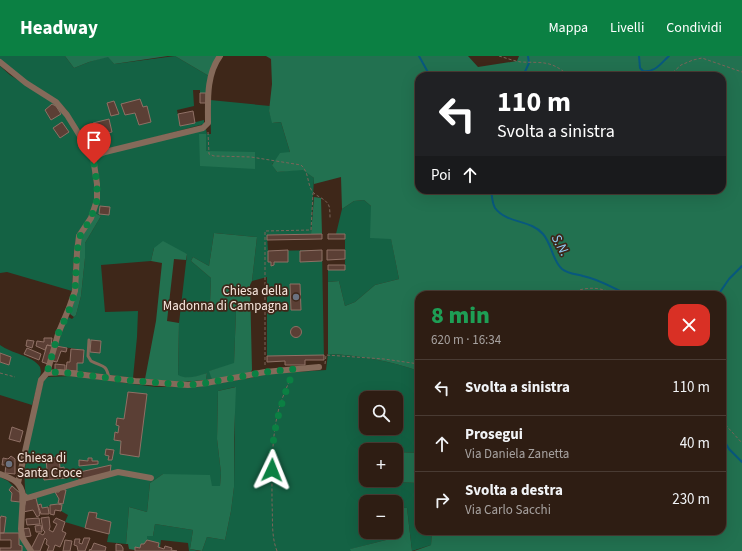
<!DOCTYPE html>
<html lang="it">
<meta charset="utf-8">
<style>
:root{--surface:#2e1d13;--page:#3a2a21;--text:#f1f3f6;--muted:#a7a2a0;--line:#493b33;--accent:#0b8043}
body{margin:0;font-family:"Source Sans 3",sans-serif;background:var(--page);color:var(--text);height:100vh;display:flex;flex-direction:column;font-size:15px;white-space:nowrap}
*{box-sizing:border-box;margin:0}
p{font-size:13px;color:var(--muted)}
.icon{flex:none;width:22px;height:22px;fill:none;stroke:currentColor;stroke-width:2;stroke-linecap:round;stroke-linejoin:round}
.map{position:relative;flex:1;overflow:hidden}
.side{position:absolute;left:415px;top:235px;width:311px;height:244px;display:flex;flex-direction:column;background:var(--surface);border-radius:12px;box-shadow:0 4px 16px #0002,0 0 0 1px var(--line)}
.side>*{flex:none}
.top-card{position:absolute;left:415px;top:16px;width:311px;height:122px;border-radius:12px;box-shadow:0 4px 16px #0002,0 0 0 1px var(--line);background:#202124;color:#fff;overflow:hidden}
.tools{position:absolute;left:359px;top:335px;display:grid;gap:8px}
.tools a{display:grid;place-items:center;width:44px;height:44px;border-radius:8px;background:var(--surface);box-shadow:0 4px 16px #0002,0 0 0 1px var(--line);font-size:20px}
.pin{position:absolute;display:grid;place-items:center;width:34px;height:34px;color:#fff;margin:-41px -17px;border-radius:50% 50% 50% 0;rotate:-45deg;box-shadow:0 0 4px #0007}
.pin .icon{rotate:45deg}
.me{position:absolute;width:44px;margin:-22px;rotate:2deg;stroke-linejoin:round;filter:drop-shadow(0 0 3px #0008)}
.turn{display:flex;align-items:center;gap:14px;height:84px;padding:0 16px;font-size:18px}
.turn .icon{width:52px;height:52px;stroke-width:2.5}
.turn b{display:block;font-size:28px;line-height:34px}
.then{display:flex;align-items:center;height:38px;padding:0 16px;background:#0003;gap:8px;font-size:15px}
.round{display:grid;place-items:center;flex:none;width:42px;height:42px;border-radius:12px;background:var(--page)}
.head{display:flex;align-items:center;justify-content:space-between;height:68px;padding:0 16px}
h1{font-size:24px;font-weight:800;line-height:30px;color:#1e9e55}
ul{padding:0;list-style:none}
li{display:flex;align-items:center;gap:12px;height:56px;padding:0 16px;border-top:1px solid var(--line)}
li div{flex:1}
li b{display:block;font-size:15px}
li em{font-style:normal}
header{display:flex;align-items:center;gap:24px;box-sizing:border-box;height:56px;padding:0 20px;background:var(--accent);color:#fff}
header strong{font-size:19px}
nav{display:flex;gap:22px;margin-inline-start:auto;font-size:14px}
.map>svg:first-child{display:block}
</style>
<header>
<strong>Headway</strong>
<nav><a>Mappa</a><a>Livelli</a><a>Condividi</a></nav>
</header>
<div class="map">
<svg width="742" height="495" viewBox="0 0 742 495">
<rect width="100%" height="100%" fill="#3e2719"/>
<!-- green -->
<path fill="#146244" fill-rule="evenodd" d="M 0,0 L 65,0 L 74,12 L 89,6 L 108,0 L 114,8 L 175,0 L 209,20 L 206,37 L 200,37 L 200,34 L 193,34 L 194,50 L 177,54 L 180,70 L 204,64 L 204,68 L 92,98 L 66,53 L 57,44 L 27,26 L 0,4 Z
M 0,10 L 10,19 L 57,49 L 69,65 L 90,103 L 96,128 L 95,143 L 90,161 L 77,178 L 74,196 L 72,235 L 7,216 L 0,217 Z
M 210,44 L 270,50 L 269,55 L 273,67 L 281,66 L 290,96 L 272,108 L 277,116 L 303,113 L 314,122 L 311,178 L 267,179 L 268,195 L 322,194 L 324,304 L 305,304 L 305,309 L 285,309 L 285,305 L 267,306 L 267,221 L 252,225 L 257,181 L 214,177 L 209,210 L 193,201 L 191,205 L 211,222 L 210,247 L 236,255 L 234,308 L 210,315 L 212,324 L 206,324 L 207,317 C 197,321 187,324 178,320 L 179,267 L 187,198 L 154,192 L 151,205 L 101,209 L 105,256 L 138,255 L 137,281 L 133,322 L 77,315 L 77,307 L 83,307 L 84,294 L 56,290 L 68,261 L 72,263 L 76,259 L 81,240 L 85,202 L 85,187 L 101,160 L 95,157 L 96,108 L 98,102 L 102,99 L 206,73 L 207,78 L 211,78 Z
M 364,144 L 371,150 L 371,181 L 391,182 L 399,223 L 375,229 L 355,246 L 345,250 L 339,225 L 328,226 L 328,214 L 345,214 L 345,178 L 336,178 L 342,153 L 354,145 Z
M 0,289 C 12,298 32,299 40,311 L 41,316 L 32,349 L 0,339 L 0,306 L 9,309 L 11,301 L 0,297 Z
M 328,298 C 359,299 390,305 419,315 L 419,397 L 396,396 L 396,394 L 366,394 L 366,424 L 394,424 L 394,426 L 419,427 L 419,475 L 432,475 L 431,489 L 412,495 L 407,452 L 396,451 L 396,446 L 366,446 L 366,476 L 387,476 L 386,484 L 351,493 L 351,495 L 202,495 L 207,481 L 225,484 L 231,455 L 234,431 L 235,331 L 218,335 L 217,383 L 221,417 L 220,430 L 212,430 L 163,418 L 150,427 L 147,456 L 129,451 L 126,488 L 107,486 L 111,466 L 96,462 L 97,457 L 89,456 L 85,472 L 65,466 L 68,459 L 61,455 L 62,449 L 50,449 L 48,451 L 42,452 L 41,448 L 38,449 L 36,442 L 26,439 C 20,408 36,356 44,324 L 48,321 L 73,320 L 156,331 L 195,331 L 250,322 L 268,318 L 326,314 ZM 366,342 L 396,342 L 396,372 L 366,372 Z
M 0,421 L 8,425 L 20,437 L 20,474 L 30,495 L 22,495 L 22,490 L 19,489 L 19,477 L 4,477 L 6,461 L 0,460 Z
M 155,468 L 193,474 L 190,493 L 199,495 L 189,495 L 188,487 L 161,484 L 160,491 L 158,491 L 159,487 L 147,484 L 147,480 L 153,480 Z"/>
<!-- forest -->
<path fill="#227150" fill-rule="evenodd" d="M 65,0 L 168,0 L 114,8 L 108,1 L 89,6 L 74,12 Z
M 175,0 L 219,0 L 209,20 Z
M 266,0 L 468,0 L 478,11 L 517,5 L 519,0 L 742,0 L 742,495 L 414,495 L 431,489 L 432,475 L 722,475 L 722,239 L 419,239 L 419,315 C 390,305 359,299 328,298 L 328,226 L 339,225 L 345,250 L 355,246 L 375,229 L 399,223 L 391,183 L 370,182 L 371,150 L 364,144 L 354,145 L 342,153 L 341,121 L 314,128 L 314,122 L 303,114 L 277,116 L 272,109 L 280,97 L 290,96 L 281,66 L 272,67 L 269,55 L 272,28 L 271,3 ZM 419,20 L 722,20 L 722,134 L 419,134 Z
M 199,78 L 206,78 L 206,95 L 255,96 L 255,113 L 200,110 Z
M 314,141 L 321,142 L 322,178 L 311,178 Z
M 95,157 L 101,160 L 85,187 L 85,202 L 81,240 L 76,259 L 74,261 L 70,258 L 74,246 L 81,179 Z
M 214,177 L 257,181 L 252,225 L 250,229 L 252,314 L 250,317 L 212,324 L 209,315 L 234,307 L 236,255 L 210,247 L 211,222 L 191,205 L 193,201 L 209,210 Z
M 163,185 L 187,198 L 186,204 L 174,203 L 167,265 L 179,267 L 178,319 C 187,324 197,320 207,317 L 206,324 L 183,326 L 145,323 L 156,265 L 162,207 L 151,205 L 154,192 Z
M 236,331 L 234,383 L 234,431 L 231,455 L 225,484 L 207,481 L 202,495 L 190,493 L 193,474 L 155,468 L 153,480 L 147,480 L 147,484 L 144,488 L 141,488 L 140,492 L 135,491 L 135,494 L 129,493 L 128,488 L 126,488 L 129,451 L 147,456 L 150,427 L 163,418 L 210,419 L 212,430 L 220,430 L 221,417 L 217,383 L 218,335 Z
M 396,396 L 419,397 L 419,427 L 394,426 L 394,424 L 396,424 Z
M 396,451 L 407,452 L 412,495 L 351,495 L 350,493 L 386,484 L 387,476 L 396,476 Z"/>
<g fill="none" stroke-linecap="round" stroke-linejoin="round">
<!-- stream -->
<path stroke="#08587e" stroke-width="2" d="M 419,0 L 430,20
M 639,0 L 640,12 L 643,15 C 655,17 661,7 669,0
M 523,20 L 529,7 L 528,0
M 491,134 C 492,139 492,147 495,152 C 507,168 530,163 543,178 C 552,188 552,204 562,213 C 568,218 576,218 583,220 C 599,223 613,232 628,239
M 718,239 L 729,223 L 742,210
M 722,381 L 729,393 L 742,406"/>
</g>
<!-- building -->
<path fill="#5b3f35" stroke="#8f7065" d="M 200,37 L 206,37 L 206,47 L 200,47 Z
M 140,43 L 143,51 L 147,50 L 151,66 L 139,69 L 135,57 L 125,59 L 121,48 Z
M 114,45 L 119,58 L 111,60 L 107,47 Z
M 52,48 L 56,50 L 61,58 L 51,64 L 45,54 Z
M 193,55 L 195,67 L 180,70 L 178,58 Z
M 109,63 L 112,76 L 96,80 L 93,67 Z
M 62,66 L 69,76 L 60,82 L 53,72 Z
M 100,150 L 110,151 L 109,159 L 99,158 Z
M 322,178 L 322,183 L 267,184 L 267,179 Z
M 328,178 L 345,178 L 345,183 L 328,183 Z
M 288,194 L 288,206 L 274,206 L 274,209 L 271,210 L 271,206 L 268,206 L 268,195 Z
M 322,194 L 322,205 L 300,206 L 300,195 Z
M 327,194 L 345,194 L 345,203 L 327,204 Z
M 328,209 L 345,209 L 345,214 L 328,214 Z
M 290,228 L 300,228 L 301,254 L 291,254 Z
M290.5 276a5.5 5.5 0 1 1 11 0a5.5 5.5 0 1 1-11 0Z
M 44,282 L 52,282 L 51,290 L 47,289 L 45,294 L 36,290 L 37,285 L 44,286 Z
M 27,284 L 34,285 L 32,292 L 26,290 Z
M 91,284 L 101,285 L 100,297 L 90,296 Z
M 47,289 L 53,290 L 48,308 L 42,306 Z
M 56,290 L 67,292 L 66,296 L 61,295 L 57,306 L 52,305 Z
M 27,292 L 41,298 L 39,304 L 24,298 Z
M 71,293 L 84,294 L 83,307 L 77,307 L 77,315 L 66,314 L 67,306 L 70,306 Z
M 0,297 L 11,301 L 9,309 L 0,306 Z
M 324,299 L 324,304 L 305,304 L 305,309 L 285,309 L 285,305 L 267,306 L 267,300 Z
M 55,308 L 65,309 L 65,315 L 55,315 Z
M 128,336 L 147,338 L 139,401 L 120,398 L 121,385 L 114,384 L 115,376 L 118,377 L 119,370 L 116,369 L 117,362 L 124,363 Z
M 12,371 L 23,375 L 20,386 L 9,383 Z
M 106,393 L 114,394 L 112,404 L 108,404 L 109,400 L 105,399 Z
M 11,400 L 15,403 L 15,418 L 5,417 L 6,409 L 2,409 L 3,402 L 8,403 Z
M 59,401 L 60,412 L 64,411 L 65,422 L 44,424 L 43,415 L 47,414 L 46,403 Z
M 88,402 L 92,402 L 92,405 L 98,405 L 98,408 L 79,410 L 79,404 L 88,405 Z
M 111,409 L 110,417 L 79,425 L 80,416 Z
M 12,430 L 20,437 L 20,446 L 11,445 L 12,437 L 9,434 Z
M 60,433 L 66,434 L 63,448 L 58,447 L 59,443 L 55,436 L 59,436 Z
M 36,442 L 40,459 L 37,461 L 33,454 L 23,456 L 26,444 Z
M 41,448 L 42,452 L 48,451 L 49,458 L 41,458 L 38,449 Z
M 58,448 L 62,449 L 61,455 L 55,454 L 54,459 L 50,458 L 50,449 Z
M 89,456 L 97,457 L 96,462 L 111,466 L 109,478 L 85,472 Z
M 1,460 L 6,461 L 4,477 L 0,477 L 0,463 Z
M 49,461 L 50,471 L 49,474 L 53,476 L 57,468 L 53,466 L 56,462 L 65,466 L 62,475 L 66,477 L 60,491 L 55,489 L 53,495 L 47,495 L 49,490 L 46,488 L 47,484 L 45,482 L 40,495 L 33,495 L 31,493 L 39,477 L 43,479 L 45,476 L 43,474 L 41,462 Z
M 39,462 L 40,468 L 27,469 L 26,463 Z
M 41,469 L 42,476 L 36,476 L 35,470 Z
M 29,472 L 31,480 L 25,481 L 23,473 Z
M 0,477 L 19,477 L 19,489 L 22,490 L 22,495 L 0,495 L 0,492 L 11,492 L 11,484 L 0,484 Z
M 84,482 L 90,482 L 85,495 L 78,495 L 77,490 L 74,489 L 75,483 L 80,483 L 79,487 L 82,488 Z
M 65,484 L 72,485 L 70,495 L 63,495 Z
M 147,484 L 159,487 L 158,491 L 164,493 L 165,490 L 172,492 L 171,494 L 177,495 L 135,495 L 135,491 L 140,492 L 141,488 L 144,488 Z
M 94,487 L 106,491 L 105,495 L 89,495 L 90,493 L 91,494 Z
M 116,488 L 121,489 L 123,492 L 123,495 L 116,495 Z"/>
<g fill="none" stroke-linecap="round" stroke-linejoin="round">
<!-- path -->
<path stroke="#7a6559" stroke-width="1" stroke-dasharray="3 2" stroke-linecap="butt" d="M 499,0 C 506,2 514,5 521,6 C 543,7 551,4 569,20
M 669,20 L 681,9 L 693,4 L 702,2 L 742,16
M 208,76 L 209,98 L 214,100 L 251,101 L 301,109 C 309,116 307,127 312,135 C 316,141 326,142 329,150 C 330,153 330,159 330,163
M 566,239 C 585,230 599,230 617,239
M 325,308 L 326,299 L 384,303 L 419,308
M 265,309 L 265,175 L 311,174 L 313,137
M 0,317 L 15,321
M 722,365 L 742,387
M 277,495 C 271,480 273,463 272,447 C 272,415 271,383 279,352 C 282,342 287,331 291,321"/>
<!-- lane -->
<path stroke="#856a5a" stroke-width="3" d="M 89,284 L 88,300 L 91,305 C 102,311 106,307 109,322"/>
<!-- street -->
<path stroke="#856a5a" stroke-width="6" d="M 0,6 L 26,27 L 56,46 L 67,59 L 93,101
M 47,317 L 60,316 L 135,325 L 188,329 L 206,327 L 265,316 L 319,311
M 0,418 C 13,423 20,425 23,439 L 27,442 L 80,426 L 118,416 L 151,422
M 18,427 L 41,324 L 47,317 L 58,278 L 69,252 L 75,235 L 77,196 L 79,180 L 91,162 L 97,144 L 97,128 L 93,101 L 105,96 L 203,72 L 208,67 C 208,45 206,19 220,0
M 23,439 L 21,473 L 22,481 L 31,495"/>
</g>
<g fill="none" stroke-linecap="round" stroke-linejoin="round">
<!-- route -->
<path stroke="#0b8043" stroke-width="7" stroke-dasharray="0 12.6" d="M 94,108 L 97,128 L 97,144 L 91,162 L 80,180 L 77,196 L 75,235 L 70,252 L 58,278 L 47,317 L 60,316 L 135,325 L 188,329 L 206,327 L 265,316 L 294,313 C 281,348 271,375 272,414"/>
</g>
<!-- markers -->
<g fill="#6b7280" stroke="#3e2719" stroke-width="1.5">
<circle cx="296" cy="241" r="4"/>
<circle cx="9" cy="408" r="4"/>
</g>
<g text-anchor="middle" stroke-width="3.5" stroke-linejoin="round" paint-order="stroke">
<!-- poi labels -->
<g font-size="13" fill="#f9e9e0" stroke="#3e2719" text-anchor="end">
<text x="288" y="239">Chiesa della<tspan x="288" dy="15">Madonna di Campagna</tspan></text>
<text x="17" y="406" text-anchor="start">Chiesa di<tspan x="17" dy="15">Santa Croce</tspan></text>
</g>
<!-- water labels -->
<g font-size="14" font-style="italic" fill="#91d1fa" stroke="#3e2719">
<text transform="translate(561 189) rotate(61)" y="5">S.N.</text>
</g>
</g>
</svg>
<div class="tools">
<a><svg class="icon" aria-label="search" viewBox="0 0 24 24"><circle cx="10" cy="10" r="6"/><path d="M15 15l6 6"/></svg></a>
<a>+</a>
<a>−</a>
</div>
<div class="pin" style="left:94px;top:108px;background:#d93025"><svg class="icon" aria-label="arrive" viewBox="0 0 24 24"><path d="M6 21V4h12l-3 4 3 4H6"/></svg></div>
<svg class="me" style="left:272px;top:414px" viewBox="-20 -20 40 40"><path d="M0-17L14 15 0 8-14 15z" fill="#0b8043" stroke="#fff" stroke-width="4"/></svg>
<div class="top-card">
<div class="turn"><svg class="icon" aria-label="left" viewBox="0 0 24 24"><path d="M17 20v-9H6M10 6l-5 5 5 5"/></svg><div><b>110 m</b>Svolta a sinistra</div></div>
<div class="then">Poi<svg class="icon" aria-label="ahead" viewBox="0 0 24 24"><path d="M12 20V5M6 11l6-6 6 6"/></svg></div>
</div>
<section class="side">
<div class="head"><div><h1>8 min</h1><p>620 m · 16:34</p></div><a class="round" style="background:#d93025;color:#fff"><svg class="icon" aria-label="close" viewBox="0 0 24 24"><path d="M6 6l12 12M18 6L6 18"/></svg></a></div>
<ul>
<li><svg class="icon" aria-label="left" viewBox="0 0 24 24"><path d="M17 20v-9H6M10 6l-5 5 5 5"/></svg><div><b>Svolta a sinistra</b></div><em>110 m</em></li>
<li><svg class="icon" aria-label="ahead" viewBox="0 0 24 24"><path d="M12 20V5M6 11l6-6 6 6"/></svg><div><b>Prosegui</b><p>Via Daniela Zanetta</p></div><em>40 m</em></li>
<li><svg class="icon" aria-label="right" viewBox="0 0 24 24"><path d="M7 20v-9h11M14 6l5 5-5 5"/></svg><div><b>Svolta a destra</b><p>Via Carlo Sacchi</p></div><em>230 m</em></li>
</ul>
</section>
</div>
